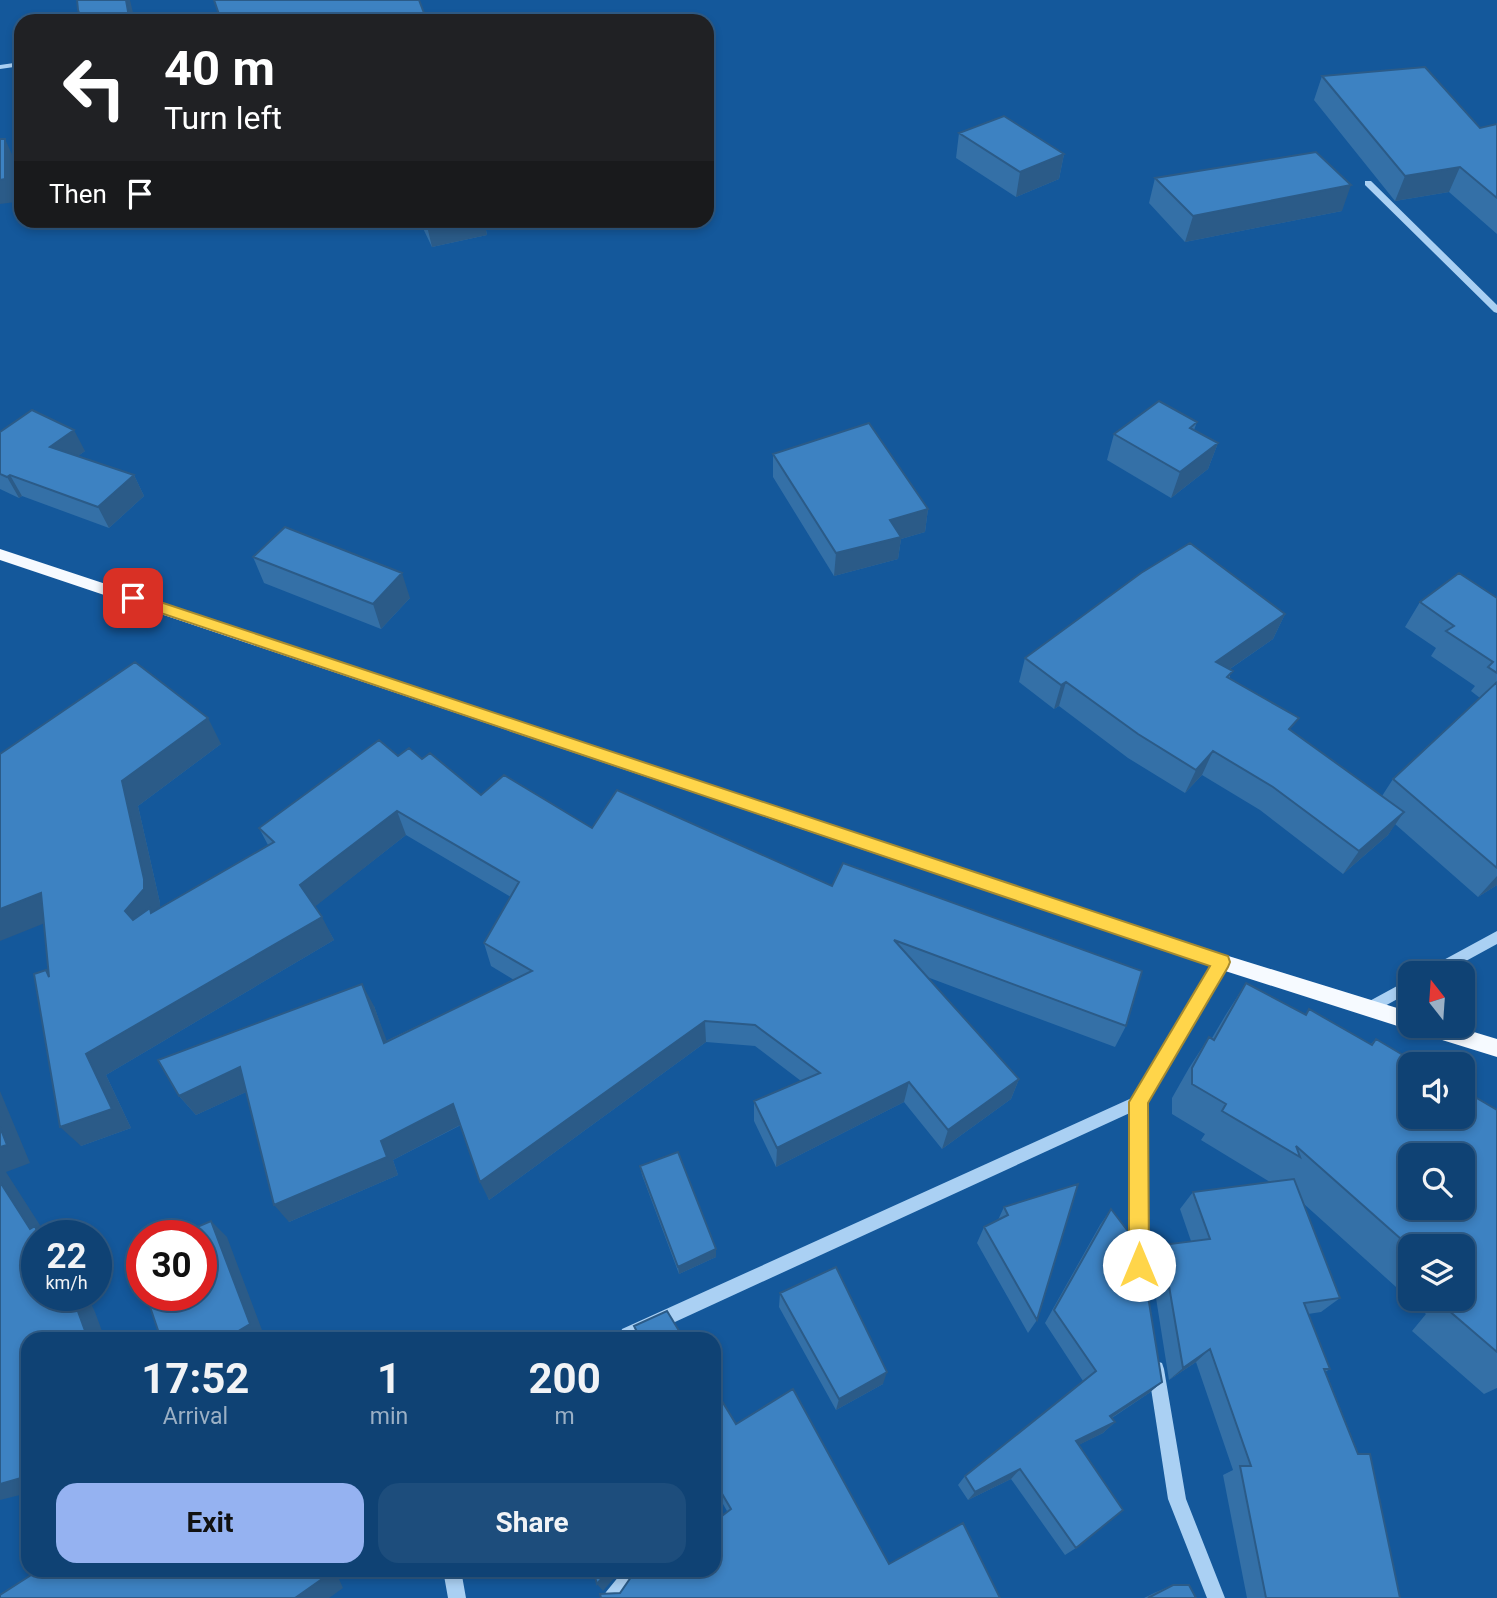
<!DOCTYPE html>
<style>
:root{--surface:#0f4274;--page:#1d4d7c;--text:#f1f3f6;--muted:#9bb0c5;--line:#2f5b86;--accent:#95b2f1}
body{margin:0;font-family:Roboto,sans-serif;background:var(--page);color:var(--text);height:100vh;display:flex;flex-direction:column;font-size:26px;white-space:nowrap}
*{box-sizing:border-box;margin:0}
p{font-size:23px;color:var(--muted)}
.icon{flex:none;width:38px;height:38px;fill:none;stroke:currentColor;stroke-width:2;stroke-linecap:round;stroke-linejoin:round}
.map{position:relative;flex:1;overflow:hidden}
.drawer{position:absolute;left:21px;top:1332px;width:700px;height:245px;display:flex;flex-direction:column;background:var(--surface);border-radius:21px;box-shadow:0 4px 10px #0003,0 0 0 2px var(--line)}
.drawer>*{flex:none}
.hud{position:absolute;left:14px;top:14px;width:700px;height:214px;border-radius:21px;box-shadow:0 4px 10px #0003,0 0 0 2px var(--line);background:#202124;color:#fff;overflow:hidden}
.needle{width:46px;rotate:343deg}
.fabs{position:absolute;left:1398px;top:961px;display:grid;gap:14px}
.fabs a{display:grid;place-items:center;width:77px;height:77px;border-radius:14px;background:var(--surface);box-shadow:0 4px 10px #0003,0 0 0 2px var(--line);font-size:35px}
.speed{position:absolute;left:21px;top:1220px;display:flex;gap:14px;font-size:35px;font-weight:700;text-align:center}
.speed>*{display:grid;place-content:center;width:91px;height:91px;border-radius:50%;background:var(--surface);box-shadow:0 4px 10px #0003,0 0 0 2px var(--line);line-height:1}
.speed small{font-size:18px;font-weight:400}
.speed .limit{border:10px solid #d22;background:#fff;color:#111}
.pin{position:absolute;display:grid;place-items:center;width:60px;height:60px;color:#fff;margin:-30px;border-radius:14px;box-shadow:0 4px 10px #0006}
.me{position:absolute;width:77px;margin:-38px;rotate:0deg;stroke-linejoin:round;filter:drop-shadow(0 0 5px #0008)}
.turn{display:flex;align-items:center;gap:24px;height:147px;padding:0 35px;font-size:32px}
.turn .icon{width:91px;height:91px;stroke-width:2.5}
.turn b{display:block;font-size:49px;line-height:60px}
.then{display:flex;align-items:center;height:66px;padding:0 35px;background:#0003;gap:14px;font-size:26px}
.eta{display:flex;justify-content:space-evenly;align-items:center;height:119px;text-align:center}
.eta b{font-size:42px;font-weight:700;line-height:49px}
.primary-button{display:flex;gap:14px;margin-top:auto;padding:14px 35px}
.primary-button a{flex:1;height:80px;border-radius:21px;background:var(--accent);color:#111;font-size:28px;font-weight:700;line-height:80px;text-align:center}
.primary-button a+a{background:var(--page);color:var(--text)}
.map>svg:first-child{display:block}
</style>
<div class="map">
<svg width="1497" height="1598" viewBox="0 0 1497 1598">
<rect width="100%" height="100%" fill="#14589b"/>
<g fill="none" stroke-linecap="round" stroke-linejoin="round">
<!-- minor -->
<path fill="#aad0f3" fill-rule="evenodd" d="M 21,62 L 21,66 L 0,69 L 0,65 Z
M 1365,181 L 1371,181 L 1497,305 L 1497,313 L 1494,312 L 1365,185 Z
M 1497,931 L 1497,944 L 1444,973 L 1425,973 L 1427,969 Z
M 1222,956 L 1227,958 L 1229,962 L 1227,966 L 1146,1103 L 1147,1262 L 1144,1267 L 1139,1270 L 1134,1267 L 1131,1262 L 1132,1112 L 638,1339 L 619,1339 L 622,1329 L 1134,1097 L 1217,958 Z
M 1410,979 L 1410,992 L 1374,1012 L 1369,1014 L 1364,1012 L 1362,1008 L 1364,1004 Z
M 1156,1361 L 1162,1363 L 1164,1369 L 1186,1499 L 1225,1598 L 1207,1598 L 1168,1499 L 1148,1369 L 1150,1363 Z
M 443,1570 L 461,1570 L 466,1598 L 448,1598 Z
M 624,1570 L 644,1570 L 641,1576 L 623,1598 L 603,1598 L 606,1592 Z"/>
<!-- major -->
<path fill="#f6faff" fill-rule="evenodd" d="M 0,549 L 1222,954 L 1410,1012 L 1410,1026 L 1454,1026 L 1497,1039 L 1497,1057 L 1426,1035 L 1419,1032 L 1417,1027 L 1410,1030 L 1222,970 L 0,560 Z"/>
</g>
<!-- wall -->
<path fill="#3470a7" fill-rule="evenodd" d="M 1322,76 L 1480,128 L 1497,124 L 1497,234 L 1449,192 L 1395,201 L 1314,100 Z
M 959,133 L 1064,154 L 1059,179 L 1016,197 L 956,158 Z
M 1155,178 L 1342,211 L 1185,242 L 1149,203 Z
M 419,220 L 484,220 L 487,235 L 432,247 Z
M 1197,422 L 1194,430 L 1218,443 L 1208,469 L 1171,498 L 1107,460 L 1114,434 Z
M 0,432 L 85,451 L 78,456 L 134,475 L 144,496 L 109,528 L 22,496 L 19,498 L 0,489 Z
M 773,454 L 928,509 L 925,532 L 901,539 L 898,559 L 834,576 L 773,477 Z
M 253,557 L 410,598 L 381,629 L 264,583 Z
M 1497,598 L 1497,885 L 1478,897 L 1395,824 L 1388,835 L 1343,874 L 1260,810 L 1202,775 L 1185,793 L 1128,758 L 1059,706 L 1054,709 L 1019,682 L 1025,658 L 1285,614 L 1273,639 L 1230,669 L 1230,679 L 1292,731 L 1382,796 L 1393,779 L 1480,698 L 1471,691 L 1475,686 L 1431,656 L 1436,648 L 1405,627 L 1420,602 Z
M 221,744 L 138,806 L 160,903 L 160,908 L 268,845 L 259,828 L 398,756 L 422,759 L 481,795 L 592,828 L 1126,1026 L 1115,1047 L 927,977 L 1019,1079 L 1011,1099 L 942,1149 L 904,1102 L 776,1167 L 754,1121 L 754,1101 L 801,1081 L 755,1046 L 706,1042 L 489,1200 L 461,1125 L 393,1160 L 398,1175 L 289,1222 L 246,1092 L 196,1115 L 179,1096 L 374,1006 L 386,1041 L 514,980 L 491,966 L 484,943 L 511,897 L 406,835 L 315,906 L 334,940 L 106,1075 L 131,1128 L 81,1146 L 49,973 L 44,923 L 0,754 Z
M 1246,983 L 1305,1015 L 1309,1009 L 1371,1044 L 1376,1039 L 1497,1110 L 1497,1388 L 1484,1394 L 1412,1331 L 1426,1314 L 1304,1204 L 1340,1298 L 1321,1312 L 1308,1314 L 1330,1369 L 1325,1372 L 1400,1598 L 1247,1598 L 1223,1475 L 1233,1470 L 1196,1362 L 1169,1380 L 1150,1260 L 1162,1245 L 1191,1241 L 1180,1209 L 1193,1192 L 1270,1182 L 1201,1140 L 1205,1134 L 1172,1114 L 1172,1098 L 1189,1068 L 1209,1037 L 1212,1038 L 1225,1016 ZM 1410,1246 L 1463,1246 L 1463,1298 L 1410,1298 Z
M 640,1166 L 716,1257 L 679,1274 L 642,1175 Z
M 1078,1184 L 1037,1320 L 1028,1333 L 977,1243 L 984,1227 L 998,1220 L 1004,1207 Z
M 1111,1209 L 1162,1382 L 1149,1393 L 1112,1418 L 1115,1422 L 1103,1433 L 1078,1445 L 1076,1548 L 1065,1555 L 1011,1479 L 968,1500 L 958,1485 L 965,1476 L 1083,1381 L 1045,1323 L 1100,1225 Z
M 780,1293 L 883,1384 L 836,1410 L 779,1307 Z
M 634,1326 L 684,1339 L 637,1339 Z
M 714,1388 L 736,1424 L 889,1564 L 1000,1598 L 620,1593 L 714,1570 L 727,1511 L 714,1488 Z
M 1173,1585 L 1196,1598 L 1144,1598 L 1154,1593 Z"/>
<!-- shaded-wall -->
<path fill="#2b5b88" d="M 126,0 L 130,0 L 135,21 L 131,21 Z
M 245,15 L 247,21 L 222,21 L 221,20 Z
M 5,139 L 15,161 L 16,202 L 0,204 L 0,180 Z
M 1064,154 L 1059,179 L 1016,197 L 1020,172 Z
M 1460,167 L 1449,192 L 1395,201 L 1405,176 Z
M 1351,185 L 1342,211 L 1185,242 L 1193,216 Z
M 433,220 L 484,220 L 487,235 L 432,247 L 426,222 Z
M 74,430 L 85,451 L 62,468 L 50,447 Z
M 1218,443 L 1208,469 L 1171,498 L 1180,472 Z
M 10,475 L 22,496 L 19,498 L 7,477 Z
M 134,475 L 144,496 L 109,528 L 98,507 Z
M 928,509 L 925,532 L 901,539 L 898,559 L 834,576 L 836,553 L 890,520 Z
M 402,573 L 410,598 L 381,629 L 373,604 Z
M 1285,614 L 1273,639 L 1205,686 L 1216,662 Z
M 1066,682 L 1059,706 L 1054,709 L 1061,685 Z
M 208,718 L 221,744 L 138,806 L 160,903 L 160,912 L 142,935 L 125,911 L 122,781 Z
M 1213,751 L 1202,775 L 1185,793 L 1196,770 Z
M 397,811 L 406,835 L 312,909 L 300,885 Z
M 1404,812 L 1388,835 L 1343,874 L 1359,851 Z
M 1497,876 L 1497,885 L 1478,897 Z
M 41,893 L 60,917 L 0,941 L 0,909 Z
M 322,917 L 334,940 L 106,1075 L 131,1128 L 81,1146 L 60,1127 L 86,1054 Z
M 362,984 L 374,1006 L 395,1063 L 384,1043 Z
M 705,1021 L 706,1042 L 489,1200 L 480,1182 Z
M 240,1067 L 255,1088 L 196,1115 L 179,1096 Z
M 1019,1079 L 1011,1099 L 942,1149 L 948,1130 Z
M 909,1082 L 904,1102 L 776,1167 L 777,1148 Z
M 0,1091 L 30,1163 L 6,1172 L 45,1233 L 48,1236 L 39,1236 L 30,1229 L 0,1182 Z
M 453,1104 L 462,1124 L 393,1160 L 398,1175 L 289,1222 L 274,1205 L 381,1141 Z
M 211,1221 L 227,1237 L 265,1338 L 263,1339 L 225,1339 Z
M 716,1249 L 716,1257 L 679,1274 L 678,1267 Z
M 72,1295 L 87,1295 L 95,1312 L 105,1339 L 88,1339 Z
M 1210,1349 L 1196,1362 L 1169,1380 L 1183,1368 Z
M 887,1372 L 883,1384 L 836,1410 L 839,1399 Z
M 1162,1382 L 1149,1393 L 1099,1426 L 1110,1416 Z
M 1115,1422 L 1103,1433 L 1065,1452 L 1076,1441 Z
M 1020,1469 L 1011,1479 L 968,1500 L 975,1492 Z
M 28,1476 L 28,1493 L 0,1500 L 0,1484 Z
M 318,1570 L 335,1570 L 343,1588 L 329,1598 L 295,1598 Z
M 568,1570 L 583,1570 L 573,1576 Z
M 609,1570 L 621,1570 L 603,1591 L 597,1584 Z"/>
<!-- building -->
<path fill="#3d82c2" stroke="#2b5b88" stroke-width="2" fill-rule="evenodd" d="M 77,0 L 126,0 L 129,17 L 131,21 L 82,21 L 78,10 Z
M 214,0 L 419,0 L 427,21 L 247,21 L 245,15 L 221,20 Z
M 1425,67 L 1480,128 L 1497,124 L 1497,198 L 1460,167 L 1405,176 L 1322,76 Z
M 1004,116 L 1064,154 L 1020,172 L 959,133 Z
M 0,139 L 5,139 L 5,179 L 0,180 Z
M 1316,152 L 1351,185 L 1193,216 L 1155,178 Z
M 1159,401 L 1197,422 L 1190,428 L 1218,443 L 1180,472 L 1114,434 Z
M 32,410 L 74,430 L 50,447 L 134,475 L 98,507 L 10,475 L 7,477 L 0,474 L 0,432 Z
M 869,423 L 928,509 L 890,520 L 901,537 L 836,553 L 773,454 Z
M 285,527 L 402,573 L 373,604 L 253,557 Z
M 1190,543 L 1285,614 L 1216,662 L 1233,671 L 1227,677 L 1299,718 L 1289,729 L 1404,812 L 1359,851 L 1273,787 L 1213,751 L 1196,770 L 1138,734 L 1066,682 L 1061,685 L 1025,658 L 1141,573 Z
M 1459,573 L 1497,598 L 1497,673 L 1488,667 L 1493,662 L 1446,631 L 1454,626 L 1420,602 Z
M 135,662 L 208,718 L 122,781 L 144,879 L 144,889 L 125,911 L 133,920 L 150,908 L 151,913 L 274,842 L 259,828 L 379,740 L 398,756 L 409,748 L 422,759 L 430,753 L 481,795 L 504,775 L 592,828 L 617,790 L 832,886 L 843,863 L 1142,971 L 1126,1026 L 894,940 L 1019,1079 L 948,1130 L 909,1082 L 777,1148 L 754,1101 L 820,1073 L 755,1025 L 705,1021 L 480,1182 L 453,1104 L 381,1141 L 387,1157 L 274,1205 L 240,1067 L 179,1096 L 158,1060 L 362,984 L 384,1043 L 532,971 L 484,943 L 519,882 L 397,811 L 300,885 L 322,917 L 86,1054 L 112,1109 L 60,1127 L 34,974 L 46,970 L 49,977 L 41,893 L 0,909 L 0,754 Z
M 1497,682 L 1497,868 L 1393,779 Z
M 1246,983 L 1306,1015 L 1309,1009 L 1372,1045 L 1376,1039 L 1418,1064 L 1410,1064 L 1410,1116 L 1463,1116 L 1463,1090 L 1497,1110 L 1497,1352 L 1447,1309 L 1455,1298 L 1463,1298 L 1463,1246 L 1410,1246 L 1410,1247 L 1296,1146 L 1300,1157 L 1222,1111 L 1226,1104 L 1192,1084 L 1192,1068 L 1209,1037 L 1214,1040 ZM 1410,1155 L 1463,1155 L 1463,1208 L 1410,1208 Z
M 0,1127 L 7,1145 L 0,1147 Z
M 678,1152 L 716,1249 L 678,1267 L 640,1166 Z
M 1294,1179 L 1340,1298 L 1304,1303 L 1330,1369 L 1324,1369 L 1358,1454 L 1370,1454 L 1400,1598 L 1266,1598 L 1240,1466 L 1251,1466 L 1210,1349 L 1183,1368 L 1162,1245 L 1210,1239 L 1193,1192 Z
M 0,1182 L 30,1229 L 35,1226 L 39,1236 L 37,1236 L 37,1295 L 72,1295 L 88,1339 L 28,1339 L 28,1476 L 0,1484 Z
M 1078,1184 L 1037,1320 L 984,1227 L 1008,1215 L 1004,1207 Z
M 1111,1209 L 1140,1247 L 1162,1382 L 1110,1416 L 1115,1422 L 1076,1441 L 1123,1510 L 1076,1548 L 1020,1469 L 975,1492 L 965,1476 L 1096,1371 L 1054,1310 Z
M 211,1221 L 250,1324 L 225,1339 L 161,1339 L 146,1295 L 201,1295 L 201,1236 L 176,1236 Z
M 142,1250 L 142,1281 L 138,1271 Z
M 836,1267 L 887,1372 L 839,1399 L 780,1293 Z
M 667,1311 L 684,1339 L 641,1339 L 634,1326 Z
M 714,1388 L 736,1424 L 793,1389 L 889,1564 L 963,1523 L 1000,1598 L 601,1598 L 600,1594 L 620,1593 L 636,1570 L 714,1570 L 714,1522 L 731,1509 L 714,1480 Z
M 39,1570 L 318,1570 L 322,1579 L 295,1598 L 0,1598 L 0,1595 Z
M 593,1570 L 609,1570 L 597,1584 Z
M 1173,1585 L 1189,1585 L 1196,1598 L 1148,1598 Z"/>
<!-- route -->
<path fill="#ffd54a" stroke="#a68a30" stroke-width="2" d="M 133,593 L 1228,956 L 1230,962 L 1228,967 L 1148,1103 L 1149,1265 L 1146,1272 L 1139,1275 L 1132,1272 L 1129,1265 L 1129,1102 L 1210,966 L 128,602 L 128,595 Z"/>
</svg>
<div class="fabs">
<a><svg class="needle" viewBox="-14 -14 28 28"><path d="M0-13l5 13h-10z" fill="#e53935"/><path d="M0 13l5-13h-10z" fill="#9bb0c5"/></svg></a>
<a><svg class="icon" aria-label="sound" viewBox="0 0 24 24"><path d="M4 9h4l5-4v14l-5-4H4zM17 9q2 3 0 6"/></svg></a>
<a><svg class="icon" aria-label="search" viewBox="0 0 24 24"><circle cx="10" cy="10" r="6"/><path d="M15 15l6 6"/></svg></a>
<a><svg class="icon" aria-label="layers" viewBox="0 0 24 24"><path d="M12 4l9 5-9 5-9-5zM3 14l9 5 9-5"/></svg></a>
</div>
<div class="speed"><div>22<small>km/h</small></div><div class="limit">30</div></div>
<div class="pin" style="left:133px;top:598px;background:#d93025"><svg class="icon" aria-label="arrive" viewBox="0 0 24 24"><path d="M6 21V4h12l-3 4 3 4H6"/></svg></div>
<svg class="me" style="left:1139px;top:1265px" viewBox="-20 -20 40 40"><circle r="19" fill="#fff"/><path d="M0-13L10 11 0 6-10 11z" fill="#ffd54a"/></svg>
<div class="hud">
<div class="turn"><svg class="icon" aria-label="left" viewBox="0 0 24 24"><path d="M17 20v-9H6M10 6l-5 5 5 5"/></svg><div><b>40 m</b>Turn left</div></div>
<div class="then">Then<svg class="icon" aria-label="arrive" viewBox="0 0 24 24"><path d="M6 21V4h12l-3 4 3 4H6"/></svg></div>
</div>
<section class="drawer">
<div class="eta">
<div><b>17:52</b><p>Arrival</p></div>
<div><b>1</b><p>min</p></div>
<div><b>200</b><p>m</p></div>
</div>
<div class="primary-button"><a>Exit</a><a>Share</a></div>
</section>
</div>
